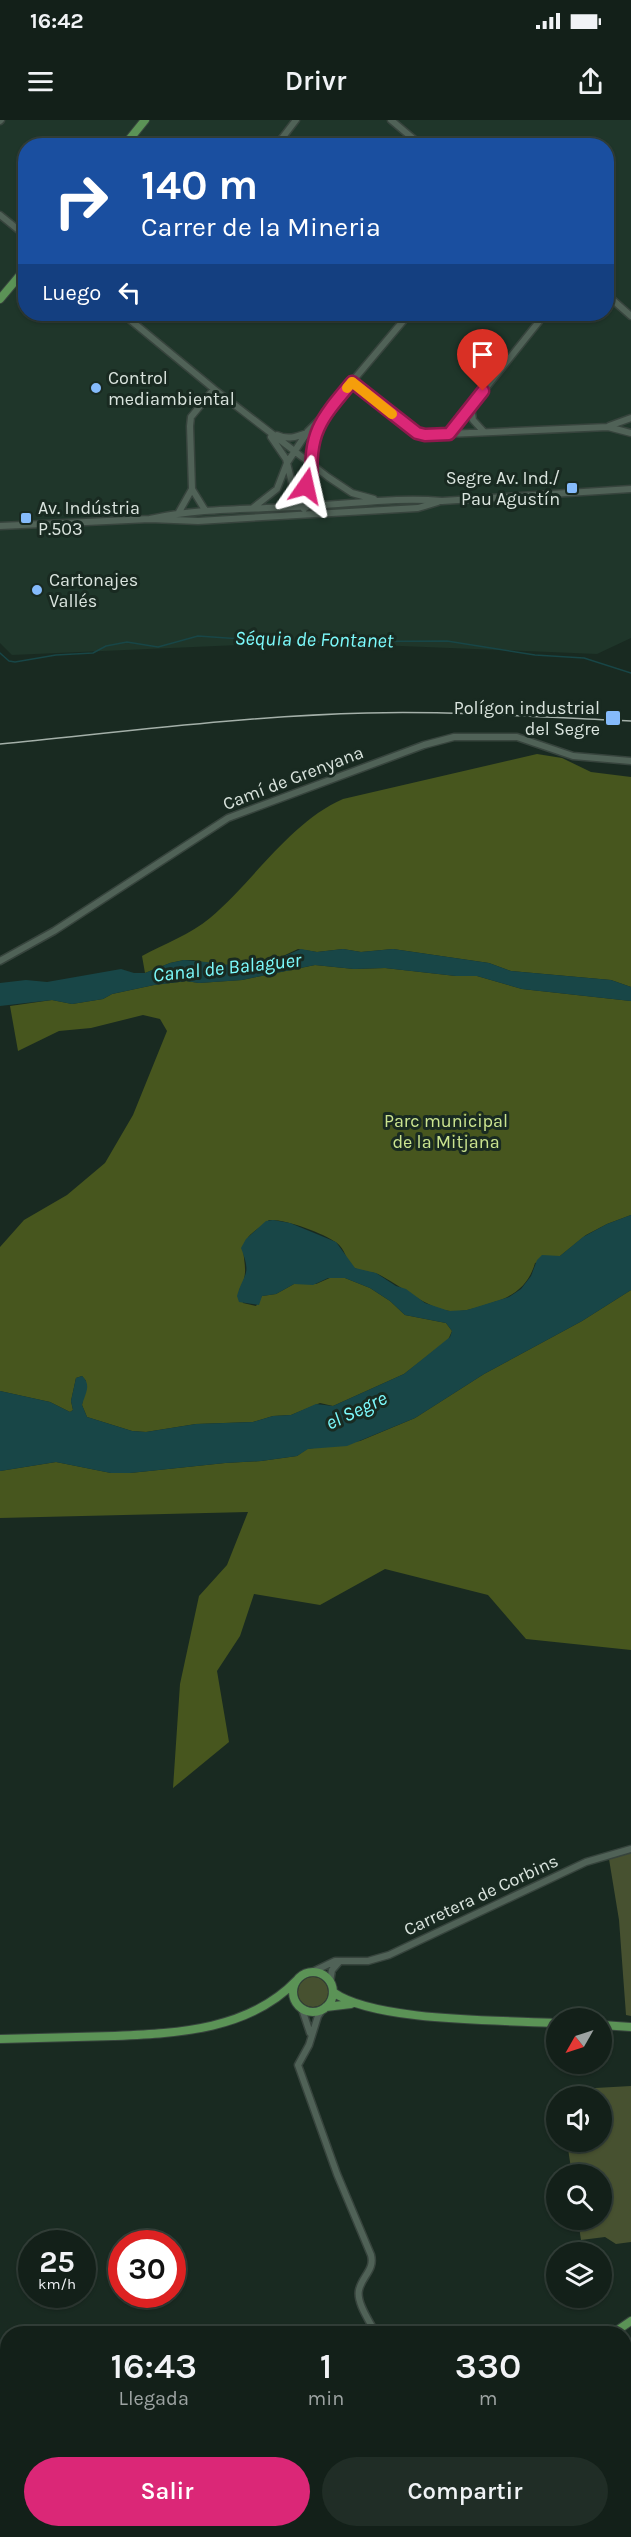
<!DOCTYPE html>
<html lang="es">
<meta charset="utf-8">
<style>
:root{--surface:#132019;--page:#202d26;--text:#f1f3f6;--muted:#9da3a2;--line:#323e38;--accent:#db2777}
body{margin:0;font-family:Karla,sans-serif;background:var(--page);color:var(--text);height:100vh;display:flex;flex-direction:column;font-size:22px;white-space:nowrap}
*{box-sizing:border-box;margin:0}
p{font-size:20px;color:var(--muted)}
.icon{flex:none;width:33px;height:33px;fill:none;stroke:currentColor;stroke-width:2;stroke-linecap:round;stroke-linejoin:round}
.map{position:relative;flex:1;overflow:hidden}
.sheet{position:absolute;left:0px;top:2206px;width:632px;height:212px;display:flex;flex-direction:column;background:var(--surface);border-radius:24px 24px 0 0;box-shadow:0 2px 4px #0004,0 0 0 2px var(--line)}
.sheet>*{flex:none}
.top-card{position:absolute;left:18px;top:18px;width:596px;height:183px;border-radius:24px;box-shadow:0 2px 4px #0004,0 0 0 2px var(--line);background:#1a4fa0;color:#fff;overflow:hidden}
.needle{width:39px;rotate:231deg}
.fabs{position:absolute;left:546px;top:1888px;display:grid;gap:12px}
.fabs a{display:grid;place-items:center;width:66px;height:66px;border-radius:50%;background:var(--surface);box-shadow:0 2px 4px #0004,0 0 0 2px var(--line);font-size:30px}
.speed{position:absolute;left:18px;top:2110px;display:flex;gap:12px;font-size:30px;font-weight:700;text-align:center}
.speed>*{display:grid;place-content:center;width:78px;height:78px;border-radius:50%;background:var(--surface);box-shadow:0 2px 4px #0004,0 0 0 2px var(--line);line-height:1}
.speed small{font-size:15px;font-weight:400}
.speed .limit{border:9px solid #d22;background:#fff;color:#111}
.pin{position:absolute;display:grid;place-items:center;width:51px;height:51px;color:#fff;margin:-62px -26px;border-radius:50% 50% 50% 0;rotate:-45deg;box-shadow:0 0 6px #0007}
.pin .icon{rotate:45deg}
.me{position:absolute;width:66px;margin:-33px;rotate:11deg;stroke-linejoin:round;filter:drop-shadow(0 0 4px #0008)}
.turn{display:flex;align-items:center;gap:21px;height:126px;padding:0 24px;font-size:27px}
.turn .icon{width:78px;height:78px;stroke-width:2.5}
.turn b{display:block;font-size:42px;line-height:51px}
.then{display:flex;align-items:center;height:57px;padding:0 24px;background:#0003;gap:12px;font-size:22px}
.eta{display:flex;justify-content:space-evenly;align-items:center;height:102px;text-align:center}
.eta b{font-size:36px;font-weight:600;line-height:42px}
.primary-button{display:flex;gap:12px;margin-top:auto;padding:12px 24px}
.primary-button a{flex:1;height:69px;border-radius:36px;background:var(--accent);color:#fff;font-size:24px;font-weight:600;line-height:69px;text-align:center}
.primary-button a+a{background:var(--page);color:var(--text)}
.status{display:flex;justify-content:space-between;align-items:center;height:42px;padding:0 30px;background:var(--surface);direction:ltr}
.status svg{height:16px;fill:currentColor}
header{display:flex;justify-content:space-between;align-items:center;height:78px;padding:0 24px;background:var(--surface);font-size:27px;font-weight:600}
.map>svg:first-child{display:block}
</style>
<div class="status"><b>16:42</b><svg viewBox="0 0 49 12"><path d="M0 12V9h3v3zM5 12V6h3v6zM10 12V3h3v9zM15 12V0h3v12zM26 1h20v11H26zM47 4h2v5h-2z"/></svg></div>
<header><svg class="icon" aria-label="menu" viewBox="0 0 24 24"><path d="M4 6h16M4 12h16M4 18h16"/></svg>Drivr<svg class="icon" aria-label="share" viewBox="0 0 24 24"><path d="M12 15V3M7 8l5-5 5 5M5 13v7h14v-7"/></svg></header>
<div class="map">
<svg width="631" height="2417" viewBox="0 0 631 2417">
<rect width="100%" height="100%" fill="#192a21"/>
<!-- built -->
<path fill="#1f362a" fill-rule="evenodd" d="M 0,0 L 631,0 L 631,518 L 597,534 L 304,522 L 12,535 L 0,523 ZM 26,26 L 606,26 L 606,194 L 26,194 Z"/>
<!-- green -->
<path fill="#475130" d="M 631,1732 L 631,1896 L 626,1895 L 619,1800 L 609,1739 Z
M298 1872a15 15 0 1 1 30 0a15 15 0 1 1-30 0Z
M 631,1966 L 631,2122 L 616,2124 L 605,2117 L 581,2120 L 578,2100 L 602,2100 L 602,2055 L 572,2055 L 567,2022 L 602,2022 L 602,1977 L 560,1977 L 559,1970 Z"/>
<!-- forest -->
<path fill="#47561e" d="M 537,634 L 562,638 L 591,652 L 631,657 L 631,867 L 611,860 L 511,851 L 489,843 L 393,829 L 361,832 L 343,829 L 317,832 L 298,829 L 268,843 L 251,844 L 241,847 L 226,847 L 193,840 L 184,840 L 170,843 L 145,853 L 142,836 C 164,824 191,814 210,798 C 253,762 290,702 343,679 Z
M 315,845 L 354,849 L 385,848 L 456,856 L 477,856 L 522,869 L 631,881 L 631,1095 L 607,1104 L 586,1115 L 560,1136 L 535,1143 C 529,1164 515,1176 494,1182 C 481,1186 464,1193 450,1191 C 426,1188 400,1165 378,1154 C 370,1151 359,1152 352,1146 C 346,1140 345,1129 337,1123 C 323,1113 286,1099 269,1100 C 263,1106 251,1112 247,1119 C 237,1133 253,1149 239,1170 L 243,1183 L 256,1186 L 262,1176 L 276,1174 L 294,1164 L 316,1164 L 332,1157 L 345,1158 L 370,1168 L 390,1181 L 405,1195 L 446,1203 L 452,1211 L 448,1220 L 404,1254 L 333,1286 L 320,1283 L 291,1295 L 273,1296 L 253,1302 L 196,1304 L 146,1312 L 132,1311 L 87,1297 L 82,1285 L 86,1261 L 82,1256 L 76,1258 L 71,1281 L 73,1290 L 70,1292 L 50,1282 L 0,1271 L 0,1127 L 24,1100 L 67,1075 L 105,1043 L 133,995 L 167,911 L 160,899 L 143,895 L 91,908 L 59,911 L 18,931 L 10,886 L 52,880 L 72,884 L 103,879 L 112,874 L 154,865 L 186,861 L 199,863 L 242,860 Z
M 631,1170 L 631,1530 L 526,1519 L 488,1475 L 385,1449 L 320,1485 L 254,1474 L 240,1516 L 217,1551 L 229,1622 L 173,1668 L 180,1564 L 199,1476 L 227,1445 L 248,1392 L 0,1398 L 0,1351 L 56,1342 L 111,1353 L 130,1353 L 225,1343 L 261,1341 L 297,1336 L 307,1329 L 360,1321 L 415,1298 L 484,1254 L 582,1201 Z"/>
<!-- water -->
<path fill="#184647" d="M 301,829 L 317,832 L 343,829 L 361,832 L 393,829 L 489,843 L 511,851 L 611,860 L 631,867 L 631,881 L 522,869 L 477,856 L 456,856 L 385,848 L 354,849 L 315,845 L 242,860 L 199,863 L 186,861 L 154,865 L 112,874 L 103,879 L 72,884 L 52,880 L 0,886 L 0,863 L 26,860 L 47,862 L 121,849 L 134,853 L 145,853 L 170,843 L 184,840 L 217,843 L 226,847 L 241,847 L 250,844 L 268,843 Z
M 631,1095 L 631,1170 L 582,1201 L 484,1254 L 415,1298 L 347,1326 L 308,1329 L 297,1336 L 261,1341 L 225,1343 L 130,1353 L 111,1353 L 56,1342 L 0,1351 L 0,1271 L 50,1282 L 70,1292 L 73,1290 L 71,1281 L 76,1258 L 82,1256 C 92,1265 85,1274 82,1285 L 87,1297 L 132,1311 L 146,1312 L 196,1304 L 253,1302 L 273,1296 L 291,1295 L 316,1284 L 333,1286 L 404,1254 L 450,1217 L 452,1211 L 446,1203 L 405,1195 L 390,1181 L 370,1168 L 345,1158 L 328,1158 L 313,1165 L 294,1164 L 276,1174 L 262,1176 L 259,1185 L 239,1182 L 237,1176 C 244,1152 252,1156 241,1128 L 246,1119 L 266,1101 L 273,1100 L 290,1103 L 336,1122 L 355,1148 L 376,1153 L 396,1166 L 406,1169 L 425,1183 L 449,1191 L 467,1190 L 509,1177 L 521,1169 L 531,1156 L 537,1140 L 542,1135 L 560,1136 L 583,1117 L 607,1104 Z"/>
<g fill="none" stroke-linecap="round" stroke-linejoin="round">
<!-- stream -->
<path stroke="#184647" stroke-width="1.5" d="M 0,533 L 9,541 L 15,542 L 56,535 L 93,533 L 106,526 L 127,522 L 158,527 L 198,516 L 283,522 L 447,521 L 535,535 L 584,538 L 631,553"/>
<!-- canal -->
<path stroke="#184647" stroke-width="6" d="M 222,848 L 250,846"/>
<!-- minor casing -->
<g stroke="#37443d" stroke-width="9">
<path id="minor" d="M 391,0 L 422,26
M 0,1 L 1,0
M 276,26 L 296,0
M 0,95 L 26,116
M 606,174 L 631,196
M 123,194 L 214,269 L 328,357 L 352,373 L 374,379
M 132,201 L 138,194
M 352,263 L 410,309 L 425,315 L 608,307 L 631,313
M 471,287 L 473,300 L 484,312
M 609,306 L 631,298
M 449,314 L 545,194
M 277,315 C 288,320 296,317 307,313 L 315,319
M 271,317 L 286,339 L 294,371 L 307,387
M 292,364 L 299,367 L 312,361
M 254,387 L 277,369 L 287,343 L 308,311 L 324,295 L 409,194
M 304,389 L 312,375 L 312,324 L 324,296
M 205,390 L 192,369 L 190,306 L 191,297 L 214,269
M 179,392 L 192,369
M 150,399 C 203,387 256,390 309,386 C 354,384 397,377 442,381 L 631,369
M 0,406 L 150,399 L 198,401 L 297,395 L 418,388 L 438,382
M 0,841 L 54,811 L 228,698 L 424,625 L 454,617 L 517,617 L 573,636 L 631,641
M 312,1852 L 335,1841 L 368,1841 L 389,1835 L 586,1742 L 631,1729
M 330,1862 L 332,1850 L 339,1842
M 302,1889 L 310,1913
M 322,1890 L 318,1896 L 309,1925 L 298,1945 L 337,2054 L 371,2135 C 375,2150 362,2156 359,2170 C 356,2183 371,2203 376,2214"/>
</g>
<!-- major casing -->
<g stroke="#37443d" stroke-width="10">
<path id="major" d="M 124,26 L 145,0
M 0,179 L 26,148
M293 1872a20 20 0 1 1 40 0a20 20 0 1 1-40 0Z
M 333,1872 C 374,1902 503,1900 556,1903
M 326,1887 L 351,1884
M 602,1905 L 631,1907
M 0,1919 C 38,1918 76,1917 114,1916 C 179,1913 249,1910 297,1860
M 612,2214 L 631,2201
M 265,2417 L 280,2410"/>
</g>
<!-- minor -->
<use href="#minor" stroke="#506257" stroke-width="6"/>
<!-- major -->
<use href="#major" stroke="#5b9356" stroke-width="8"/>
<!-- rail -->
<path stroke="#a4b0a9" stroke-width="1.5" d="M 0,624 C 122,612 245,596 367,593 C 455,591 543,597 631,601"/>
</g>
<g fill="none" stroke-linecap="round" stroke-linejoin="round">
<!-- route casing -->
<g stroke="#8e194d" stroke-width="15">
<path id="route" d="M 306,366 L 312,361 C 308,312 322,298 352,262 L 417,313 L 425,315 L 449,314 L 483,271"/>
</g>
<!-- route -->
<use href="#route" stroke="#db2777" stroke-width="10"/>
<!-- slow -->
<path stroke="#f59e0b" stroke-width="10" d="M 347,268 L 352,262 L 392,294"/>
</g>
<!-- markers -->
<g fill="#85bbfb" stroke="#192a21" stroke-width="2">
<circle cx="96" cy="268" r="6"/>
<rect x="566" y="362" width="12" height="12" rx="3"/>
<rect x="20" y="392" width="12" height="12" rx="3"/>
<circle cx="37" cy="470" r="6"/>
<rect x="605" y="590" width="16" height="16" rx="3"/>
</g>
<g text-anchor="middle" stroke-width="6" stroke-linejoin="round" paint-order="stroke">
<!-- poi labels -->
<g font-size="18" fill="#dae4de" stroke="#192a21" text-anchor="start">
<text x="108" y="264">Control<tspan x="108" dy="21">mediambiental</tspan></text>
<text x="560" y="364" text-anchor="end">Segre Av. Ind./<tspan x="560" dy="21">Pau Agustín</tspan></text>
<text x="38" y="394">Av. Indústria<tspan x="38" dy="21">P.503</tspan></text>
<text x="49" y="466">Cartonajes<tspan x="49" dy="21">Vallés</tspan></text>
<text x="600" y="594" text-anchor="end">Polígon industrial<tspan x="600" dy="21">del Segre</tspan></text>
</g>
<!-- street labels -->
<g font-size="18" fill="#dae4de" stroke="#192a21">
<text transform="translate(293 658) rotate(-21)" y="6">Camí de Grenyana</text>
<text transform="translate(481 1775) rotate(-25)" y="6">Carretera de Corbins</text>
</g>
<!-- park labels -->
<g font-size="18" fill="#cbe48f" stroke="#192a21">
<text x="446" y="1007">Parc municipal<tspan x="446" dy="21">de la Mitjana</tspan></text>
</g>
<!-- water labels -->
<g font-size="20" font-style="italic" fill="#7cfafc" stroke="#192a21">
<text transform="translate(314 519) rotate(1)" y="7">Séquia de Fontanet</text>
<text transform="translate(227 847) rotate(-6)" y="7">Canal de Balaguer</text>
<text transform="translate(356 1290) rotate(-25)" y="7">el Segre</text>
</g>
</g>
</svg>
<div class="fabs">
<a><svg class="needle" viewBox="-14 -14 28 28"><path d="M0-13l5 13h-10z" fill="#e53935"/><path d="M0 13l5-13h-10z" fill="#9da3a2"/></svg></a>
<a><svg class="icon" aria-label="sound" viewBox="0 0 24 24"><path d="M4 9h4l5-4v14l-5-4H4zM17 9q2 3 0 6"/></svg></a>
<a><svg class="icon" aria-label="search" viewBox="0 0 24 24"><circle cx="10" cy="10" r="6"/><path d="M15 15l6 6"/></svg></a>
<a><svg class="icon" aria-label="layers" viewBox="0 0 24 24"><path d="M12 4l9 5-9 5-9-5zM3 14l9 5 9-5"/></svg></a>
</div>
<div class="speed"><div>25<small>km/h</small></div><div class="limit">30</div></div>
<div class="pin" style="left:483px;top:271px;background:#d93025"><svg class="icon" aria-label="arrive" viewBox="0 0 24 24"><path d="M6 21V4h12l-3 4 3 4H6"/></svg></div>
<svg class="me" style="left:306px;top:366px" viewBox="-20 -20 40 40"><path d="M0-17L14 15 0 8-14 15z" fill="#db2777" stroke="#fff" stroke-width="4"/></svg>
<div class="top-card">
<div class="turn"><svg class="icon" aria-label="right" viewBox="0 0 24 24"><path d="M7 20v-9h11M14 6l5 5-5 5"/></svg><div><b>140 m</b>Carrer de la Mineria</div></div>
<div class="then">Luego<svg class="icon" aria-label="left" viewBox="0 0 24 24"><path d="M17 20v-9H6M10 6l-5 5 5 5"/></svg></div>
</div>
<section class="sheet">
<div class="eta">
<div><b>16:43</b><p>Llegada</p></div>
<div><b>1</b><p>min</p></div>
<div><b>330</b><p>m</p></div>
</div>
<div class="primary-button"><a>Salir</a><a>Compartir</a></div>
</section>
</div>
